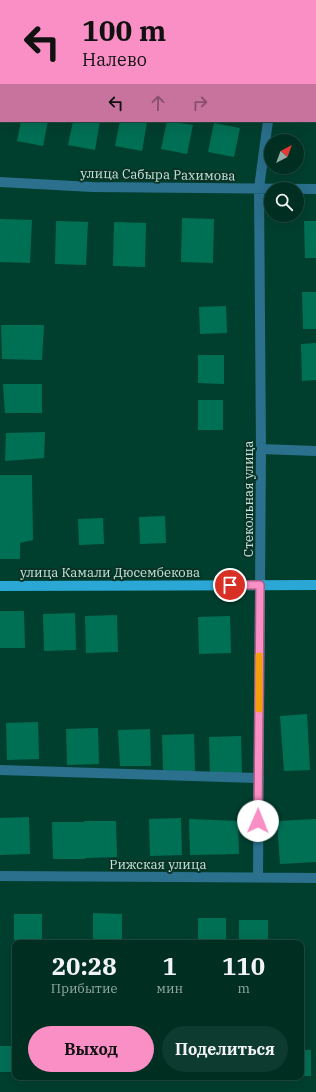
<!DOCTYPE html>
<html lang="ru">
<meta charset="utf-8">
<style>
:root{--surface:#002f22;--page:#0e3b2f;--text:#f1f3f6;--muted:#95a9a5;--line:#224a40;--accent:#fa8fc6}
body{margin:0;font-family:"IBM Plex Serif",serif;background:var(--page);color:var(--text);height:100vh;display:flex;flex-direction:column;font-size:15px;white-space:nowrap}
*{box-sizing:border-box;margin:0}
p{font-size:13px;color:var(--muted)}
.icon{flex:none;width:22px;height:22px;fill:none;stroke:currentColor;stroke-width:2;stroke-linecap:round;stroke-linejoin:round}
.map{position:relative;flex:1;overflow:hidden}
.side{position:absolute;left:12px;top:940px;width:292px;height:140px;display:flex;flex-direction:column;background:var(--surface);border-radius:8px;box-shadow:0 4px 16px #0002,0 0 0 1px var(--line)}
.side>*{flex:none}
.guide{position:absolute;left:0px;top:0px;width:316px;height:122px;box-shadow:0 4px 16px #0002,0 0 0 1px var(--line);background:#fa8fc6;color:#111;overflow:hidden}
.needle{width:26px;rotate:41deg}
.controls{position:absolute;left:264px;top:134px;display:grid;gap:8px}
.controls a{display:grid;place-items:center;width:40px;height:40px;border-radius:50%;background:var(--surface);box-shadow:0 4px 16px #0002,0 0 0 1px var(--line);font-size:20px}
.pin{position:absolute;display:grid;place-items:center;width:34px;height:34px;color:#fff;margin:-17px;border:2px solid #fff;border-radius:50%;box-shadow:0 1px 4px #0007}
.me{position:absolute;width:44px;margin:-22px;rotate:1deg;stroke-linejoin:round;filter:drop-shadow(0 0 3px #0008)}
.turn{display:flex;align-items:center;gap:14px;height:84px;padding:0 16px;font-size:18px}
.turn .icon{width:52px;height:52px;stroke-width:2.5}
.turn b{display:block;font-size:28px;line-height:34px}
.lanes{display:flex;align-items:center;height:38px;padding:0 16px;background:#0003;justify-content:center;gap:20px;direction:ltr}
.lanes .off{opacity:.35}
.eta{display:flex;justify-content:space-evenly;align-items:center;height:68px;text-align:center}
.eta b{font-size:24px;font-weight:700;line-height:28px}
.action{display:flex;gap:8px;margin-top:auto;padding:8px 16px}
.action a{flex:1;height:46px;border-radius:24px;background:var(--accent);color:#111;font-size:16px;font-weight:700;line-height:46px;text-align:center}
.action a+a{background:var(--page);color:var(--text)}
.map>svg:first-child{display:block}
</style>
<div class="map">
<svg width="316" height="1092" viewBox="0 0 316 1092">
<rect width="100%" height="100%" fill="#003f2e"/>
<!-- building -->
<path fill="#007055" d="M 21,121 L 48,121 L 43,146 L 17,141 Z
M 73,121 L 100,121 L 95,150 L 68,145 Z
M 120,121 L 147,122 L 142,151 L 115,146 Z
M 167,121 L 193,125 L 187,154 L 161,149 Z
M 214,123 L 240,128 L 234,157 L 208,152 Z
M 182,218 L 214,219 L 213,263 L 181,262 Z
M 0,219 L 32,220 L 30,263 L 0,262 Z
M 56,221 L 88,222 L 86,265 L 55,264 Z
M 304,221 L 316,221 L 316,258 L 305,258 Z
M 114,222 L 146,223 L 145,267 L 113,266 Z
M 302,292 L 316,292 L 316,329 L 303,329 Z
M 226,306 L 227,333 L 200,334 L 199,307 Z
M 1,325 L 44,325 L 42,360 L 2,359 Z
M 316,343 L 316,380 L 302,381 L 301,344 Z
M 198,355 L 224,355 L 224,384 L 198,383 Z
M 3,384 L 42,384 L 42,413 L 5,413 Z
M 198,400 L 223,400 L 223,430 L 198,430 Z
M 45,432 L 44,458 L 5,461 L 6,433 Z
M 0,475 L 32,475 L 33,540 L 20,543 L 20,559 L 0,559 Z
M 165,516 L 166,543 L 140,544 L 139,517 Z
M 103,518 L 104,544 L 79,545 L 78,519 Z
M 0,611 L 24,611 L 25,648 L 0,648 Z
M 75,613 L 76,650 L 44,651 L 43,614 Z
M 117,615 L 118,652 L 86,653 L 85,616 Z
M 230,616 L 231,653 L 199,654 L 198,617 Z
M 307,714 L 310,770 L 284,771 L 280,716 Z
M 38,722 L 39,759 L 7,760 L 6,723 Z
M 98,728 L 99,764 L 67,765 L 66,729 Z
M 150,729 L 151,766 L 120,766 L 118,730 Z
M 194,734 L 195,771 L 163,772 L 162,735 Z
M 241,736 L 242,773 L 210,774 L 209,737 Z
M 29,817 L 30,854 L 0,855 L 0,818 Z
M 181,818 L 182,855 L 150,856 L 149,819 Z
M 189,819 L 238,821 L 239,854 L 190,855 Z
M 316,819 L 316,862 L 280,864 L 277,821 Z
M 84,821 L 116,821 L 117,857 L 85,858 Z
M 52,822 L 84,822 L 85,859 L 53,859 Z
M 93,913 L 122,914 L 122,939 L 93,939 Z
M 14,914 L 42,914 L 42,940 L 14,940 Z
M 198,918 L 226,918 L 226,943 L 198,943 Z
M 239,920 L 268,920 L 268,943 L 239,943 Z
M 0,1046 L 15,1046 L 15,1072 L 0,1072 Z
M 301,1050 L 311,1050 L 311,1076 L 301,1076 Z
M 190,1077 L 219,1077 L 219,1080 L 190,1080 Z
M 230,1077 L 258,1077 L 258,1079 L 230,1079 Z"/>
<g fill="none" stroke-linecap="round" stroke-linejoin="round">
<!-- minor -->
<path stroke="#2b708d" stroke-width="10" d="M 284,1 L 284,0
M 0,182 L 92,187 L 316,189
M 261,449 L 316,451
M 0,770 L 259,778
M 0,876 L 316,878
M 258,878 L 261,449 L 259,188 L 268,121"/>
<!-- major -->
<path stroke="#2ba7d6" stroke-width="10" d="M 0,586 L 316,585"/>
</g>
<g fill="none" stroke-linecap="round" stroke-linejoin="round">
<!-- route casing -->
<g stroke="#a25d81" stroke-width="10">
<path id="route" d="M 230,585 L 260,585 L 258,821"/>
</g>
<!-- route -->
<use href="#route" stroke="#fa8fc6" stroke-width="7"/>
<!-- slow -->
<path stroke="#f59e0b" stroke-width="7" d="M 259,709 L 259,656"/>
</g>
<g text-anchor="middle" stroke-width="4" stroke-linejoin="round" paint-order="stroke">
<!-- street labels -->
<g font-size="13" fill="#c4e7d9" stroke="#0a3226">
<text transform="translate(158 174) rotate(1)" y="5">улица Сабыра Рахимова</text>
<text transform="translate(248 499) rotate(-90)" y="5">Стекольная улица</text>
<text x="110" y="577">улица Камали Дюсембекова</text>
<text x="158" y="869">Рижская улица</text>
</g>
</g>
</svg>
<div class="controls">
<a><svg class="needle" viewBox="-14 -14 28 28"><path d="M0-13l5 13h-10z" fill="#e53935"/><path d="M0 13l5-13h-10z" fill="#95a9a5"/></svg></a>
<a><svg class="icon" aria-label="search" viewBox="0 0 24 24"><circle cx="10" cy="10" r="6"/><path d="M15 15l6 6"/></svg></a>
</div>
<div class="pin" style="left:230px;top:585px;background:#d93025"><svg class="icon" aria-label="arrive" viewBox="0 0 24 24"><path d="M6 21V4h12l-3 4 3 4H6"/></svg></div>
<svg class="me" style="left:258px;top:821px" viewBox="-20 -20 40 40"><circle r="19" fill="#fff"/><path d="M0-13L10 11 0 6-10 11z" fill="#fa8fc6"/></svg>
<div class="guide">
<div class="turn"><svg class="icon" aria-label="left" viewBox="0 0 24 24"><path d="M17 20v-9H6M10 6l-5 5 5 5"/></svg><div><b>100 m</b>Налево</div></div>
<div class="lanes"><svg class="icon" aria-label="left" viewBox="0 0 24 24"><path d="M17 20v-9H6M10 6l-5 5 5 5"/></svg><svg class="icon off" aria-label="ahead" viewBox="0 0 24 24"><path d="M12 20V5M6 11l6-6 6 6"/></svg><svg class="icon off" aria-label="right" viewBox="0 0 24 24"><path d="M7 20v-9h11M14 6l5 5-5 5"/></svg></div>
</div>
<section class="side">
<div class="eta">
<div><b>20:28</b><p>Прибытие</p></div>
<div><b>1</b><p>мин</p></div>
<div><b>110</b><p>m</p></div>
</div>
<div class="action"><a>Выход</a><a>Поделиться</a></div>
</section>
</div>
